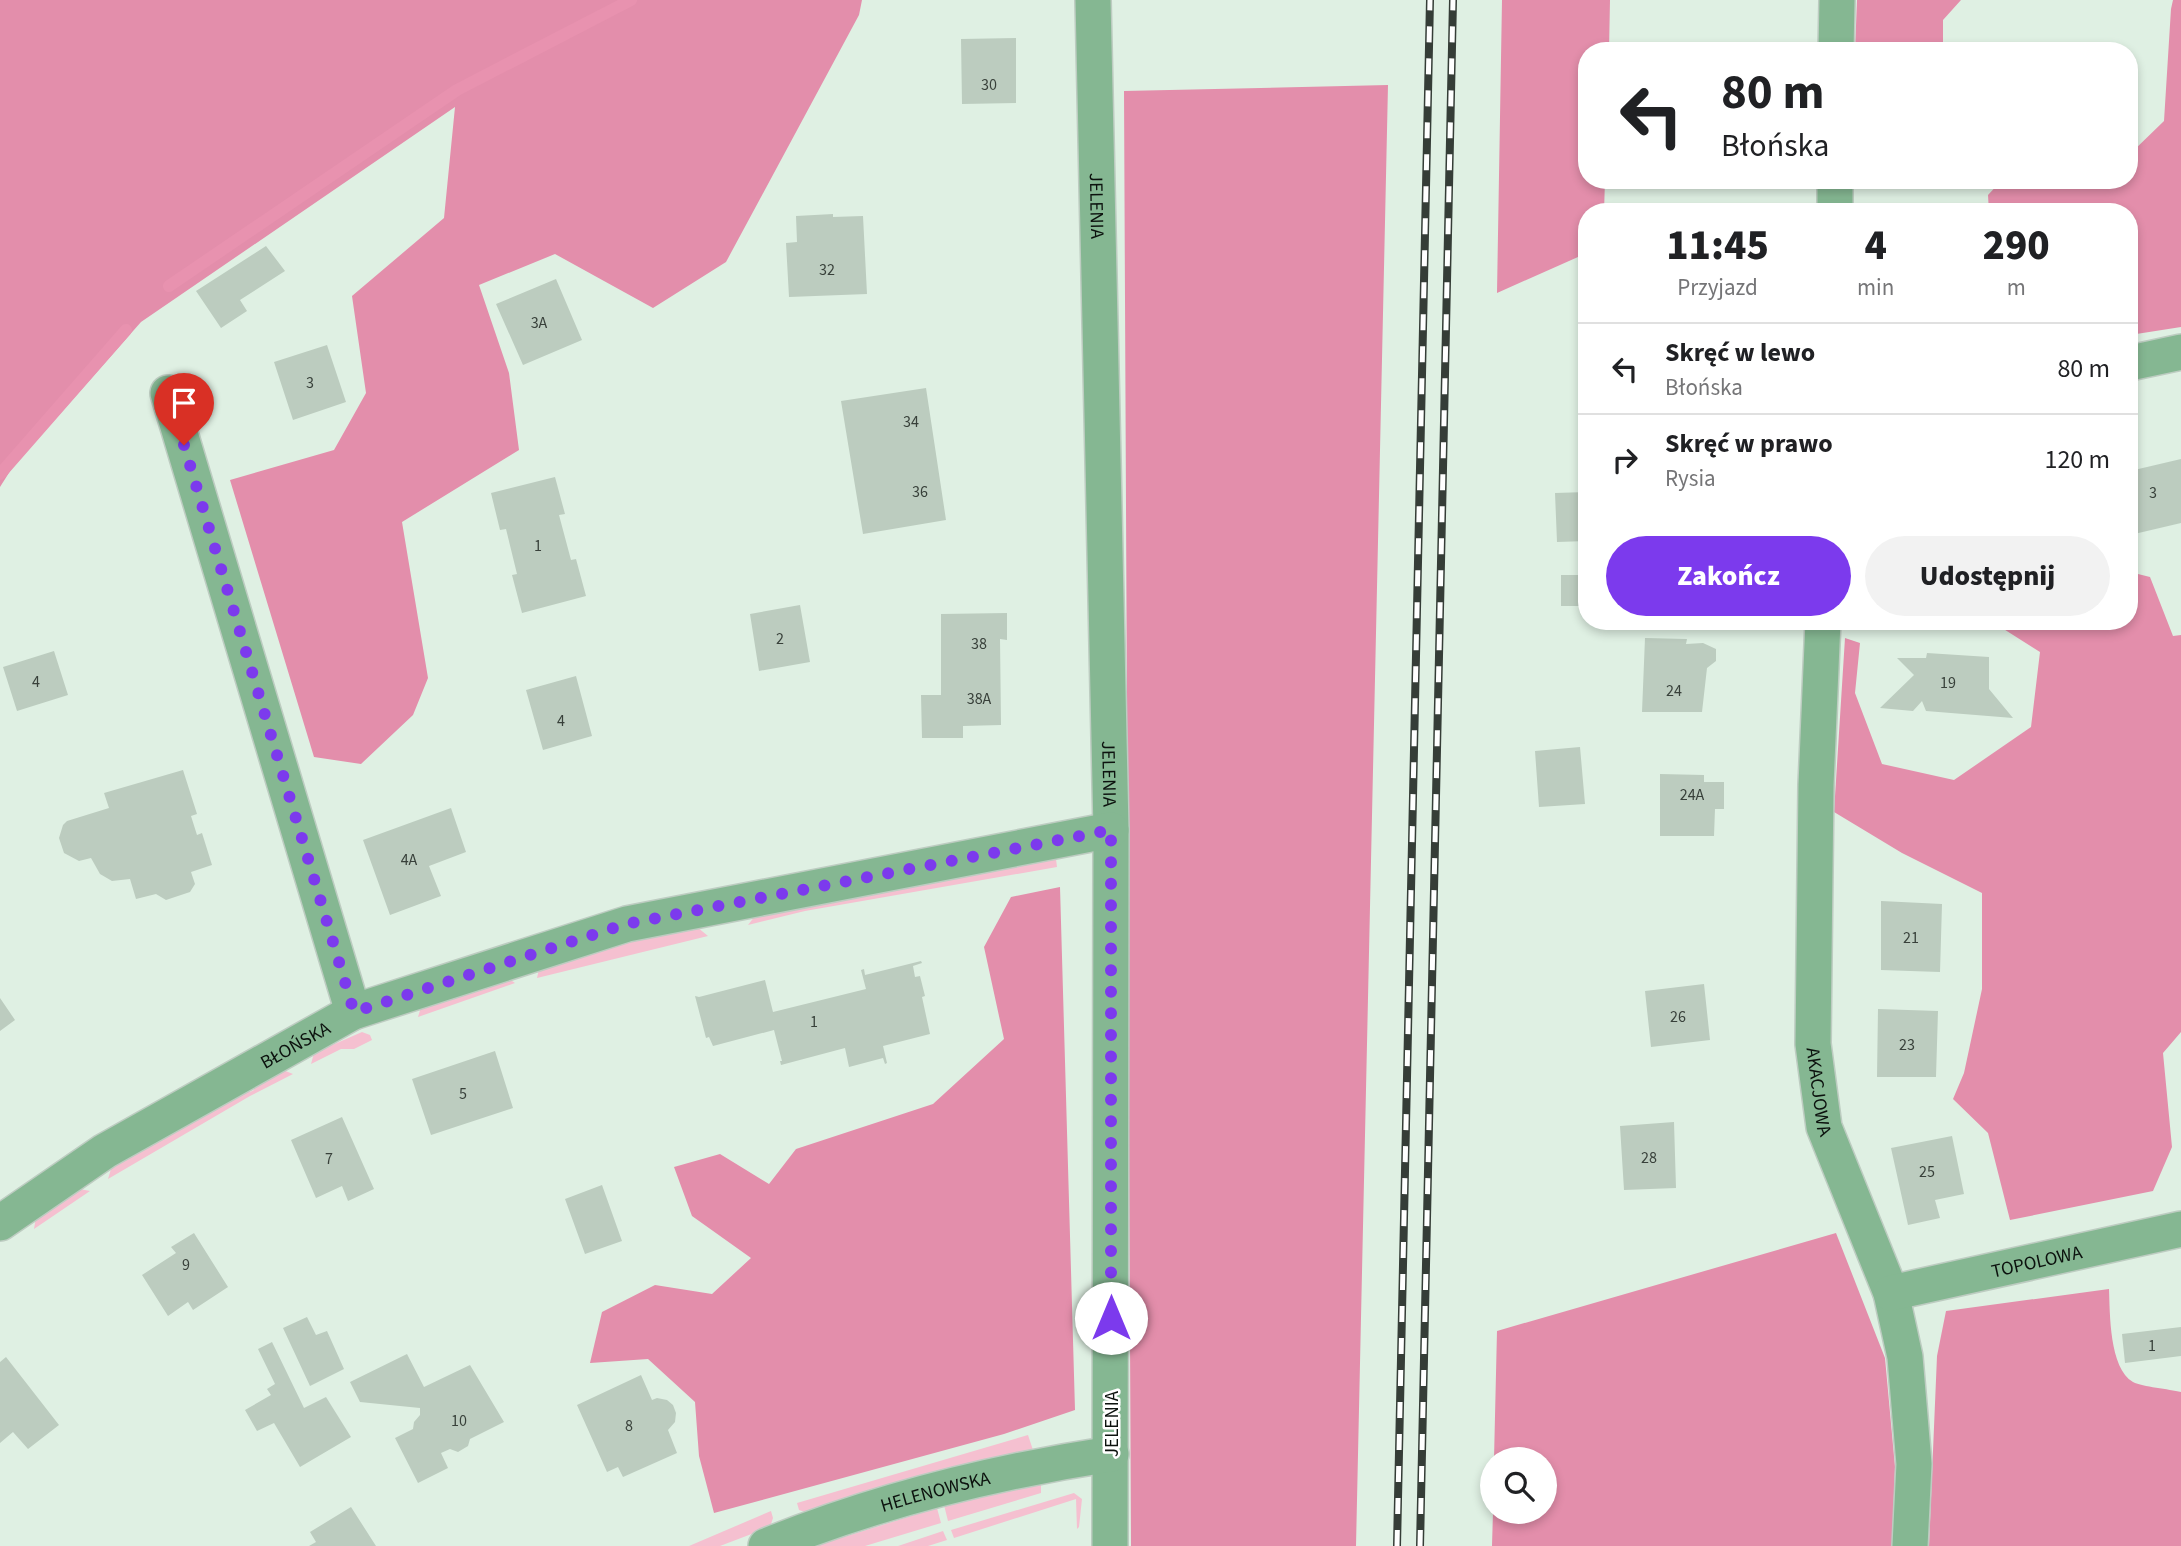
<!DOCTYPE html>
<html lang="pl">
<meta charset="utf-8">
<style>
:root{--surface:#fff;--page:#f2f2f2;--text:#202124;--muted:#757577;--line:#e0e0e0;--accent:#7c3aed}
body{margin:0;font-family:"Source Sans 3",sans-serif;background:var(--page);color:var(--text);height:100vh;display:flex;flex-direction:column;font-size:26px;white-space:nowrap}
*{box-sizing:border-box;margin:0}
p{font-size:23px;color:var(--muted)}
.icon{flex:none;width:38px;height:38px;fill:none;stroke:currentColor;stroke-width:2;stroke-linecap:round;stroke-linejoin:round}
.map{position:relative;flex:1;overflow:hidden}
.side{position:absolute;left:1578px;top:203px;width:560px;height:427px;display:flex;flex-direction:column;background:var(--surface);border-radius:28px;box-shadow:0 4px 10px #0003}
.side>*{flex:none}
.guide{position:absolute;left:1578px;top:42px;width:560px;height:147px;border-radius:28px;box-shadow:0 4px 10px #0003;background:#fff;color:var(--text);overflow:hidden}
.buttons{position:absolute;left:1480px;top:1447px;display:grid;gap:14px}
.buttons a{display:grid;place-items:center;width:77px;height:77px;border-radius:50%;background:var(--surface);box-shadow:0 4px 10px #0003;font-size:35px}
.pin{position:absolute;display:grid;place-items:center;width:60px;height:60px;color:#fff;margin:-72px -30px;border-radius:50% 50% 50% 0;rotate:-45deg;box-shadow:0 0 7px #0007}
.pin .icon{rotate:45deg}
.me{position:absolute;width:77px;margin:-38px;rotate:0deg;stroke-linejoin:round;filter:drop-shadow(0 0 5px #0008)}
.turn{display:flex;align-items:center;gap:24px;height:147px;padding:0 28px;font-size:32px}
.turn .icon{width:91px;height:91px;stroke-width:2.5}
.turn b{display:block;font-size:49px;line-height:60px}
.eta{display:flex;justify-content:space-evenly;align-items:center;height:119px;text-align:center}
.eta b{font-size:42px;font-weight:800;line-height:49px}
.cta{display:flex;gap:14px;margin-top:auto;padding:14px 28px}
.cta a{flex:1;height:80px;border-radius:42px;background:var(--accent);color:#fff;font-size:28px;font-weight:800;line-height:80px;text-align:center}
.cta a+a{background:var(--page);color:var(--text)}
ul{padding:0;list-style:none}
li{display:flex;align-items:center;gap:21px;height:91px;padding:0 28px;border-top:2px solid var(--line)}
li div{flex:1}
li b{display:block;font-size:26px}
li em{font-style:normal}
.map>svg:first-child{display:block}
</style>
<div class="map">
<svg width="2181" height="1546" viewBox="0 0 2181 1546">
<rect width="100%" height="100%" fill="#dff0e3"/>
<!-- green -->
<path fill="#f5c0d0" d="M 1056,859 L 1057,867 L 805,911 L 748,925 L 755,916 Z
M 697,927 L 708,936 L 537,978 L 540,965 L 645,938 Z
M 506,977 L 515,983 L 418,1017 L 421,1007 Z
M 362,1032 L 370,1035 L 372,1040 L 354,1049 L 341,1049 L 311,1064 L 314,1053 Z
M 283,1070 L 293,1074 L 250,1096 L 108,1179 L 111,1169 L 245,1089 L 250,1092 L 254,1090 L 255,1083 Z
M 80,1189 L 90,1191 L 34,1229 L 36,1217 Z
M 1028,1435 L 1033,1450 L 936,1472 L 808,1513 L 799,1510 L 797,1503 Z
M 1041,1485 L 1041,1493 L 948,1521 L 944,1505 L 990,1494 Z
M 1074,1493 L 1082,1499 L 1079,1527 L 1077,1529 L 1076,1499 L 954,1538 L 951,1530 Z
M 937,1508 L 941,1523 L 865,1546 L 815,1546 Z
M 771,1511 L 773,1518 L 770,1527 L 720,1546 L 689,1546 Z
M 943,1531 L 947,1540 L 928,1546 L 898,1546 Z"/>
<!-- forest -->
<path fill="#e38eab" d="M 0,0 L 862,0 L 859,15 L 726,262 L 653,308 L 555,254 L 479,285 L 509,373 L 519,450 L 402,522 L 428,678 L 413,715 L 361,764 L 314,757 L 230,480 L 334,450 L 366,393 L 352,296 L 444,218 L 455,107 L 141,322 L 12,468 L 0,487 Z
M 1502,0 L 1610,0 L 1609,51 L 1587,51 L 1587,180 L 1605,180 L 1604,212 L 1587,212 L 1587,253 L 1497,293 Z
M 1857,0 L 1961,0 L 1943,20 L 1943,51 L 1855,51 Z
M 2173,0 L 2181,0 L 2181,327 L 2130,335 L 2130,212 L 1989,212 L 1988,195 L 2002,180 L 2130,180 L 2130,154 L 2164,121 L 2171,9 Z
M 1388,85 L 1356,1546 L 1131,1546 L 1124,91 Z
M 2130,572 L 2150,577 L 2173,636 L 2181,635 L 2181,1032 L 2163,1053 L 2172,1147 L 2153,1191 L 2010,1220 L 1988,1133 L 1953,1099 L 1964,1073 L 1982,989 L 1982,893 L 1902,853 L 1834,812 L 1845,638 L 1860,643 L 1855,693 L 1882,764 L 1954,780 L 2031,727 L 2040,652 L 1991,621 L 2130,621 Z
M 1060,887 L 1075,1410 L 1004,1434 L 714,1513 L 699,1456 L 695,1402 L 648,1359 L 590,1363 L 602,1312 L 655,1285 L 712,1294 L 751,1258 L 692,1216 L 674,1167 L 720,1154 L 769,1184 L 796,1149 L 933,1104 L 1004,1039 L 984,947 L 1011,897 Z
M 1836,1233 L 1885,1358 L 1895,1467 L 1892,1546 L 1492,1546 L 1493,1512 L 1545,1512 L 1545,1460 L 1494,1459 L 1497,1331 Z
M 2109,1289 C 2110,1313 2109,1368 2133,1382 C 2143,1387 2169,1389 2181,1392 L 2181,1546 L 1929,1546 L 1937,1356 L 1946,1311 Z"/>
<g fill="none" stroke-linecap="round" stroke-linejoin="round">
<!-- stream -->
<path stroke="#e892af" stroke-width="12" d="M 169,286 L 457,90 L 631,0
M 0,474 L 126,330"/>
</g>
<!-- building -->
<path fill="#bcccbf" d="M 1016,38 L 1016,103 L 962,104 L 961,39 Z
M 1924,205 L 1926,212 L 1897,212 L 1897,207 Z
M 833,214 L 833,217 L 863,216 L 867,294 L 789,297 L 786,243 L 797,242 L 796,216 Z
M 266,246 L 285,271 L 240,300 L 247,311 L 221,328 L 196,291 Z
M 556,279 L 582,340 L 523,365 L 496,304 Z
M 327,345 L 346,402 L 293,420 L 274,362 Z
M 926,388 L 946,520 L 863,534 L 841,401 Z
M 2181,459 L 2181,523 L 2130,535 L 2130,471 Z
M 555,477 L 565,514 L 559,515 L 571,560 L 576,559 L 586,596 L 522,613 L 512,575 L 517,574 L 506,529 L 500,530 L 491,493 Z
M 1587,492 L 1587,541 L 1557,542 L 1555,493 Z
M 1561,575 L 1587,575 L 1587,606 L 1561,606 Z
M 800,605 L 810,662 L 759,671 L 750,614 Z
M 1007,613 L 1007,640 L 1000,639 L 1001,725 L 963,726 L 963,738 L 922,738 L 921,695 L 941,695 L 941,614 Z
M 1645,638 L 1687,639 L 1686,644 L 1703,643 L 1716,649 L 1716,661 L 1707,668 L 1702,712 L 1642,712 Z
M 54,651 L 68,695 L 17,711 L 3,667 Z
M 1927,653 L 1989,657 L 1989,689 L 2013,718 L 1926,711 L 1922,701 L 1913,711 L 1880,708 L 1914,675 L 1897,658 L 1926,658 Z
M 576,676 L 592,736 L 543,750 L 526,690 Z
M 1580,747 L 1585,804 L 1539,807 L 1535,751 Z
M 183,770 L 197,814 L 191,816 L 197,835 L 202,833 L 212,865 L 191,872 L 195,884 L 190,892 L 166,900 L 156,894 L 136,899 L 130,879 L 112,881 L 100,874 L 91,858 L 79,861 L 64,853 L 59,838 L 63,825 L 67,821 L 109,808 L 104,793 Z
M 1660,774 L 1704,775 L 1704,782 L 1724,782 L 1724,809 L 1715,809 L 1714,836 L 1660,836 Z
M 451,808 L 466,852 L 429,866 L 441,896 L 390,915 L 363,840 Z
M 1881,901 L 1942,904 L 1940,972 L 1881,970 Z
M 921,961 L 922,963 L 913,966 L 915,977 L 920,976 L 925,996 L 922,997 L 930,1034 L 883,1046 L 887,1063 L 885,1064 L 883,1058 L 849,1067 L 845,1048 L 781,1065 L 780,1061 L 782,1061 L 774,1030 L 713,1046 L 709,1037 L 706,1038 L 695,996 L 699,997 L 765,980 L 773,1012 L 866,989 L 861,970 L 864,969 L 865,975 Z
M 1704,984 L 1710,1040 L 1651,1047 L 1645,991 Z
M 0,998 L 15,1020 L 0,1031 Z
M 1878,1009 L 1938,1011 L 1936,1077 L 1877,1077 Z
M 495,1051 L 513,1108 L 431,1135 L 412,1079 Z
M 342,1117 L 374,1189 L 348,1201 L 342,1186 L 316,1198 L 291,1140 Z
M 1674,1122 L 1676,1188 L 1624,1190 L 1620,1126 Z
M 1952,1136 L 1964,1194 L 1935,1200 L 1940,1218 L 1908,1225 L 1891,1148 Z
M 602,1185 L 622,1241 L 585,1254 L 565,1199 Z
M 194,1233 L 228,1287 L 193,1310 L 188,1302 L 168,1316 L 142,1275 L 176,1253 L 171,1247 Z
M 307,1317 L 316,1335 L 327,1331 L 344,1369 L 310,1386 L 283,1328 Z
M 2181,1327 L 2181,1356 L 2125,1363 L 2122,1334 Z
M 272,1342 L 304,1408 L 326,1397 L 351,1437 L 300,1467 L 274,1423 L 257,1431 L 245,1410 L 271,1395 L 267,1389 L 275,1384 L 258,1349 Z
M 407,1354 L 424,1387 L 470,1365 L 504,1422 L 470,1439 L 468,1446 L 458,1452 L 450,1449 L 441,1453 L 448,1468 L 418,1483 L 395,1438 L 413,1429 L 414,1422 L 420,1415 L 420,1408 L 360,1402 L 350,1382 Z
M 6,1357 L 59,1425 L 28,1449 L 13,1432 L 0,1443 L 0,1362 Z
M 641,1375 L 652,1400 L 657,1398 L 667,1400 L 673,1405 L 676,1413 L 675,1422 L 668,1430 L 677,1453 L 623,1477 L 618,1467 L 607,1472 L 577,1405 Z
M 351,1507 L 376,1546 L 309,1546 L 316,1542 L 310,1532 Z"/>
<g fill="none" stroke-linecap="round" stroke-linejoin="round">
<!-- minor casing -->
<g stroke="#bdccc1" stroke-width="38">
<g id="minor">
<path id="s1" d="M 1093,0 L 1111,830 L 1110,1546"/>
<path d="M 1836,51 L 1837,0"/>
<path d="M 1835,212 L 1835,180"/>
<path d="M 2130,363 L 2181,352"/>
<path d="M 168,393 L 353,1012"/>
<path id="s2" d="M 1823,621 L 1816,785 L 1813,1044 L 1824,1127 L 1891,1293 L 1905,1357 L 1914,1464 L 1910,1546"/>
<path id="s3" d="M 0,1223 L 105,1151 L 353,1012 L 627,924 L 1111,830"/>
<path id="s4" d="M 1891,1293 L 2181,1229"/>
<path id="s5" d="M 766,1546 C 877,1501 993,1472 1111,1454"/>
</g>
</g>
<!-- minor -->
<use href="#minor" stroke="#85b792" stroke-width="35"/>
<!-- rail casing -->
<g stroke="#353d37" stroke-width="8">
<path id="rail" d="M 1397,1546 L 1430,0
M 1420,1546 L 1453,0"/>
</g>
<!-- rail -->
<use href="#rail" stroke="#fff" stroke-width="5" stroke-dasharray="16" stroke-linecap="butt"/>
</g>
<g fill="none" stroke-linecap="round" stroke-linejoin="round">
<!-- route -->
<path stroke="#7c3aed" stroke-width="12" stroke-dasharray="0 21.6" d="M 184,445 L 354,1012 L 626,924 L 1111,830 L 1111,1318"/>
</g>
<g text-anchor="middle" stroke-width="5" stroke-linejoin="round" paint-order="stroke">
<!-- number labels -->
<g font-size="16" fill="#38403a">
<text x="989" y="90">30</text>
<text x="827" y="275">32</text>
<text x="539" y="328">3A</text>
<text x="310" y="388">3</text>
<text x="911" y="427">34</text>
<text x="920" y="497">36</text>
<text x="2153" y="498">3</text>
<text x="538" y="551">1</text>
<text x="780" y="644">2</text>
<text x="979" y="649">38</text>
<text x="36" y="687">4</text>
<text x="1948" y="688">19</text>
<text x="1674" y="696">24</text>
<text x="979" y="704">38A</text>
<text x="561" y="726">4</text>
<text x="1692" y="800">24A</text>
<text x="409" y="865">4A</text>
<text x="1911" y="943">21</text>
<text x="1678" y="1022">26</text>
<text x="814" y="1027">1</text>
<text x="1907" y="1050">23</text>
<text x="463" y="1099">5</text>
<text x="1649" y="1163">28</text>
<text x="329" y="1164">7</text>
<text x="1927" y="1177">25</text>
<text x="186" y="1270">9</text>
<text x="2152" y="1351">1</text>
<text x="459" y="1426">10</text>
<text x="629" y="1431">8</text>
</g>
<!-- street labels -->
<g font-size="19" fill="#0c120e" stroke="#fff">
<text dy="7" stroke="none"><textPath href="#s1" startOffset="206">JELENIA</textPath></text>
<text dy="7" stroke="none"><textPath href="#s1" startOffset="774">JELENIA</textPath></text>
<text dy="7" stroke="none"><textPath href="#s3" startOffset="345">BŁOŃSKA</textPath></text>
<text dy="7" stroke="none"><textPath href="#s2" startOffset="471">AKACJOWA</textPath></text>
<text dy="7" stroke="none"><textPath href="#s4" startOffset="149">TOPOLOWA</textPath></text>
<text transform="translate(1111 1424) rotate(-90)" y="7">JELENIA</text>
<text dy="7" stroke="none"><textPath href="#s5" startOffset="178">HELENOWSKA</textPath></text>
</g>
</g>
</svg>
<div class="buttons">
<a><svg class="icon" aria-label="search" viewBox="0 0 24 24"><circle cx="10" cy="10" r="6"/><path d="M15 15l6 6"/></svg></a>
</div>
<div class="pin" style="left:184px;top:445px;background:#d93025"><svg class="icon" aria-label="arrive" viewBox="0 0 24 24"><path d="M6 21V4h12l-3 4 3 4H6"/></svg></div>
<svg class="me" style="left:1111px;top:1318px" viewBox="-20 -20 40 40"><circle r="19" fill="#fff"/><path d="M0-13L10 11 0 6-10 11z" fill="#7c3aed"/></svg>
<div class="guide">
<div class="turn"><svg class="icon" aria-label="left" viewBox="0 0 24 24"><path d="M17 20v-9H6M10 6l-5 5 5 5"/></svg><div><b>80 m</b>Błońska</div></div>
</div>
<section class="side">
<div class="eta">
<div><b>11:45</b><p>Przyjazd</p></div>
<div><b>4</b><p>min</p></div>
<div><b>290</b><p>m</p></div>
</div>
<ul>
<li><svg class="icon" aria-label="left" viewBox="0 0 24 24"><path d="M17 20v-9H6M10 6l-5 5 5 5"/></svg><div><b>Skręć w lewo</b><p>Błońska</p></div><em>80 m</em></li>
<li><svg class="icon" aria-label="right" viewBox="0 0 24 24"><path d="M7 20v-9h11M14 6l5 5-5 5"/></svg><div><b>Skręć w prawo</b><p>Rysia</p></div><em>120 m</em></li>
</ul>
<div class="cta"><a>Zakończ</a><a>Udostępnij</a></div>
</section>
</div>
